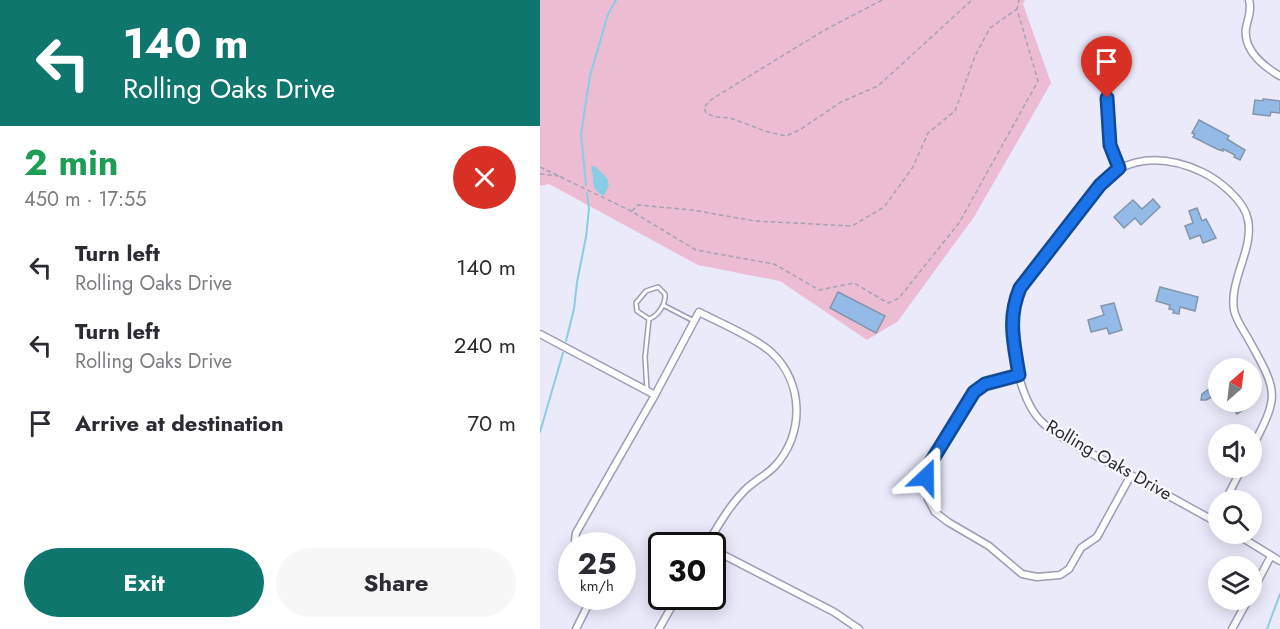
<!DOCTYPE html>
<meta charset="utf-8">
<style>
:root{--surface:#fff;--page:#f7f7f7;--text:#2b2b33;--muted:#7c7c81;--accent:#0f766e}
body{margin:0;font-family:Jost,sans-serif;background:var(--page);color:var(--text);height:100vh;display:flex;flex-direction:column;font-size:22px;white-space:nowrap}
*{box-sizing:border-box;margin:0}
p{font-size:20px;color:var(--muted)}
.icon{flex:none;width:33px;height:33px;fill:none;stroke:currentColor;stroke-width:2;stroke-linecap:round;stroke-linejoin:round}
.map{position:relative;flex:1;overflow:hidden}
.side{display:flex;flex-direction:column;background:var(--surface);width:540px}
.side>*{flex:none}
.top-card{background:#0f766e;color:#fff;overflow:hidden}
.needle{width:39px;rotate:28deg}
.tools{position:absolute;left:668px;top:358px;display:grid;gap:12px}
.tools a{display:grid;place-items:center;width:54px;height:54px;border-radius:50%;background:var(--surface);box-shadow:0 3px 15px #0003;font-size:30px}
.speed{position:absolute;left:18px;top:532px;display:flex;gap:12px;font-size:30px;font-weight:700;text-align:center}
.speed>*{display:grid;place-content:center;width:78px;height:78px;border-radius:50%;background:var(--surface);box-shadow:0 3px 15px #0003;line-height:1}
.speed small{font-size:15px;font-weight:400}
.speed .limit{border:3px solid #111;border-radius:9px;background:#fff;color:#111}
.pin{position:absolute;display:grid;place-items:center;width:51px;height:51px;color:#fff;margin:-62px -26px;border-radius:50% 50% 50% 0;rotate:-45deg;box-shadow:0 0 6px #0007}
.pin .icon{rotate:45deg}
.me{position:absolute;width:66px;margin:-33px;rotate:23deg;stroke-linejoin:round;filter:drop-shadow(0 0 4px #0008)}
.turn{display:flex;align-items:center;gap:21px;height:126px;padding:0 24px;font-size:27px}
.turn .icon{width:78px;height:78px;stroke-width:2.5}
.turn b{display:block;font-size:42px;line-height:51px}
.round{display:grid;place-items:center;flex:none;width:63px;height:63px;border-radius:32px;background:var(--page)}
.summary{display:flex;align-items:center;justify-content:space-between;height:102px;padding:0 24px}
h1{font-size:36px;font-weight:700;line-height:45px;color:#1e9e55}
.primary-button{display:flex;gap:12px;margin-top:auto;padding:12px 24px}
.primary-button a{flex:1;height:69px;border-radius:36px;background:var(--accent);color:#fff;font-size:24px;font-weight:700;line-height:69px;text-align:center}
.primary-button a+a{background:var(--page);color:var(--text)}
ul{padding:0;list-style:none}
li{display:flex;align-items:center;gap:18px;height:78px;padding:0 24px}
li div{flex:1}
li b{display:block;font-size:22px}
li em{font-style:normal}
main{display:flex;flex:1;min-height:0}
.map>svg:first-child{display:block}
</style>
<main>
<section class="side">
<div class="top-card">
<div class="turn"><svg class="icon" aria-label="left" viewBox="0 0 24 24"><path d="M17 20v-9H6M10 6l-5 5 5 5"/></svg><div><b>140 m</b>Rolling Oaks Drive</div></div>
</div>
<div class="summary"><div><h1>2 min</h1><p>450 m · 17:55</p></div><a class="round" style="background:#d93025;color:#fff"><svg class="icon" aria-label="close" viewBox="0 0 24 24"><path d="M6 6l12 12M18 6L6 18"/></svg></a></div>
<ul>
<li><svg class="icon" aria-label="left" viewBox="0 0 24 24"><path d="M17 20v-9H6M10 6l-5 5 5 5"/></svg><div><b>Turn left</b><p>Rolling Oaks Drive</p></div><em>140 m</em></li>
<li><svg class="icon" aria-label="left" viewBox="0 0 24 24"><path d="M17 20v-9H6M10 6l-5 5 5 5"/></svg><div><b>Turn left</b><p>Rolling Oaks Drive</p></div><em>240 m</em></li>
<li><svg class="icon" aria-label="arrive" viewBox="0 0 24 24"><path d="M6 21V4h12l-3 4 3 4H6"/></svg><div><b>Arrive at destination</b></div><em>70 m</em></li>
</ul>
<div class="primary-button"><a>Exit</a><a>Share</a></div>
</section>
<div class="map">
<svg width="740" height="629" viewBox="0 0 740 629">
<rect width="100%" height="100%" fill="#eaeafb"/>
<!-- green -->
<path fill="#ecbcd3" d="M 0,0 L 485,0 L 483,4 L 511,83 L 434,217 L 358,321 L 327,340 L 240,281 L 158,265 L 9,184 L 0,186 Z"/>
<!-- water -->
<path fill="#87cde3" d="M 55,166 L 67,178 L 69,185 L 64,196 C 48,188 56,181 51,167 Z"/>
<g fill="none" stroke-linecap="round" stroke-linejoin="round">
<!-- stream -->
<path stroke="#87cde3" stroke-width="2" d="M 46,185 L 41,134 L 50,76 L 68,14 L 76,0
M 26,341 L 34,309 L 37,282 L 46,237 L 49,209 L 47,193
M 0,432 L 23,353
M 727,629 L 740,594"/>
</g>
<!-- building -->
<path fill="#94bbe8" stroke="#8395aa" stroke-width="1.5" d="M 723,99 L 740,101 L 740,113 L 731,112 L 730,116 L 713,114 L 715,100 L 723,101 Z
M 659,120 L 689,136 L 687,139 L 705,150 L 700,160 L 694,157 L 695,155 L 683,149 L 683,151 L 677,149 L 653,137 L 655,134 L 652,133 Z
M 613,199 L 620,207 L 601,225 L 595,218 L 584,228 L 574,217 L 593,200 L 602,209 Z
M 657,208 L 662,221 L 666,219 L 676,238 L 663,243 L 660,235 L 650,239 L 645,226 L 653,223 L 649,211 Z
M 620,287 L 658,297 L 655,311 L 640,307 L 639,314 L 633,313 L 634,310 L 629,309 L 630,305 L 616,301 Z
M 298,292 L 345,316 L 336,333 L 290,308 Z
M 574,303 L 582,330 L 569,334 L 567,328 L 551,332 L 548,320 L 564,315 L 561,306 Z
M 675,385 L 674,396 L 666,400 L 661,400 L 662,394 Z
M 689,402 L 706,402 L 708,407 L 697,414 Z"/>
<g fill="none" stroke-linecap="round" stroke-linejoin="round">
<!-- service casing -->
<g stroke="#9b9cb6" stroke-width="6">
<path id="service" d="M 123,305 L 154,321
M 107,390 L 105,357 L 109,319 L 97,311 L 96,303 L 106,291 L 118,287 L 125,294 C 126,304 118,316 109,319"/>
</g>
<!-- minor casing -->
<g stroke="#9b9cb6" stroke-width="9">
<path id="minor" d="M 709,0 C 712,10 708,18 706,28 C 703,50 723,66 740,76
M 567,98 L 570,145 L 579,168
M 0,334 L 115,395
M 479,375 L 445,384 L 434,392 L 406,437 L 391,462 L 386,477 L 388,499 L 395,512 L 408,522 L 449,546 L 482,574 L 497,577 L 520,575 L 529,569 L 541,548 L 557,537 L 591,475
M 685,501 L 702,468
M 678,523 L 518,435 C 513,430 505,426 500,420 C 481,400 469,346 472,319 C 473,308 476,298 481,288 C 498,263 517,240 536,216 C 548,200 561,177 579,169 C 606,155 636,160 662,172 C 679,180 705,201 708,220 C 714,249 689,280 694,310 C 696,321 705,332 710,342 C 740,395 738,397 711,450
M 696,534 L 740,561
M 36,546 L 35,540 L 36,533 L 115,395 L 159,312 C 180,323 214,337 231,352 C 264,382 265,435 234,467 C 225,476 214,481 205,490 C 189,506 178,526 166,546
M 172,549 L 294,612 L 319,629
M 711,594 L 731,556
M 36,629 L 52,597
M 119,629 L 137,597
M 692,629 L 708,600"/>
</g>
<!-- path -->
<path stroke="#a3a3b1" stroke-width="1.5" stroke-dasharray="4.5 3" stroke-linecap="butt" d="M 342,0 L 283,31 L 172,99 L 164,107 L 166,113 L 175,117 L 190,118 L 228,132 L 246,136 L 261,129 L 301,102 L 338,86 L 432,0
M 0,167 L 91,211 L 156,250 L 234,264 L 279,290 L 314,283 L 348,303 L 359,298 L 419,223 L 498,81 L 477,9 L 479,0
M 0,174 L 19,176
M 92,211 L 98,205 L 152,210 L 215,221 L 312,226 L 344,207 L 373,167 L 388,133 L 415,111 L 435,56 L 450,28 L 477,9"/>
<!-- service -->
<use href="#service" stroke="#fff" stroke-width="3"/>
<!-- minor -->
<use href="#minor" stroke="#fff" stroke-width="6"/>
</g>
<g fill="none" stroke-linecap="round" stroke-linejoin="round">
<!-- route casing -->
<g stroke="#114b97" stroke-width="15">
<path id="route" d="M 386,477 L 391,462 L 434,392 L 445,384 L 479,375 C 474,343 467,319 480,288 L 560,185 L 579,168 L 570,145 L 567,98"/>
</g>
<!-- route -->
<use href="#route" stroke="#1a73e8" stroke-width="10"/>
</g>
<g text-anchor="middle" stroke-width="4.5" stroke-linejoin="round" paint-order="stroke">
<!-- street labels -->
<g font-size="18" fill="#2c2c37" stroke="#f9f9ff">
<text transform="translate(569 460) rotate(30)" y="6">Rolling Oaks Drive</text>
</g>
</g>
</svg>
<div class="tools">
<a><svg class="needle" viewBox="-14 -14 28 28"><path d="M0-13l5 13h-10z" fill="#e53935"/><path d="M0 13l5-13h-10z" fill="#7c7c81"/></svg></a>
<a><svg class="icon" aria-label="sound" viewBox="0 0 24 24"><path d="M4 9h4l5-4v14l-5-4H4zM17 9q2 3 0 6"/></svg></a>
<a><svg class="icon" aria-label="search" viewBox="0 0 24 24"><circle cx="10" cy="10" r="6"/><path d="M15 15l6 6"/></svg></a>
<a><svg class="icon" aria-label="layers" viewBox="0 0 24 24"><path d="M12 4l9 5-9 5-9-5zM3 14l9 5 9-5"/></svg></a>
</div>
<div class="speed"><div>25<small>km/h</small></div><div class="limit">30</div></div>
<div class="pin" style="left:567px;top:98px;background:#d93025"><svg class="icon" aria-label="arrive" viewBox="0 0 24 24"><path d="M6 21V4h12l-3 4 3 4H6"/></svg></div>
<svg class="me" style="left:386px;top:477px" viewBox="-20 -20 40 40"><path d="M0-17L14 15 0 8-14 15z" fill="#1a73e8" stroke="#fff" stroke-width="4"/></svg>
</div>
</main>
